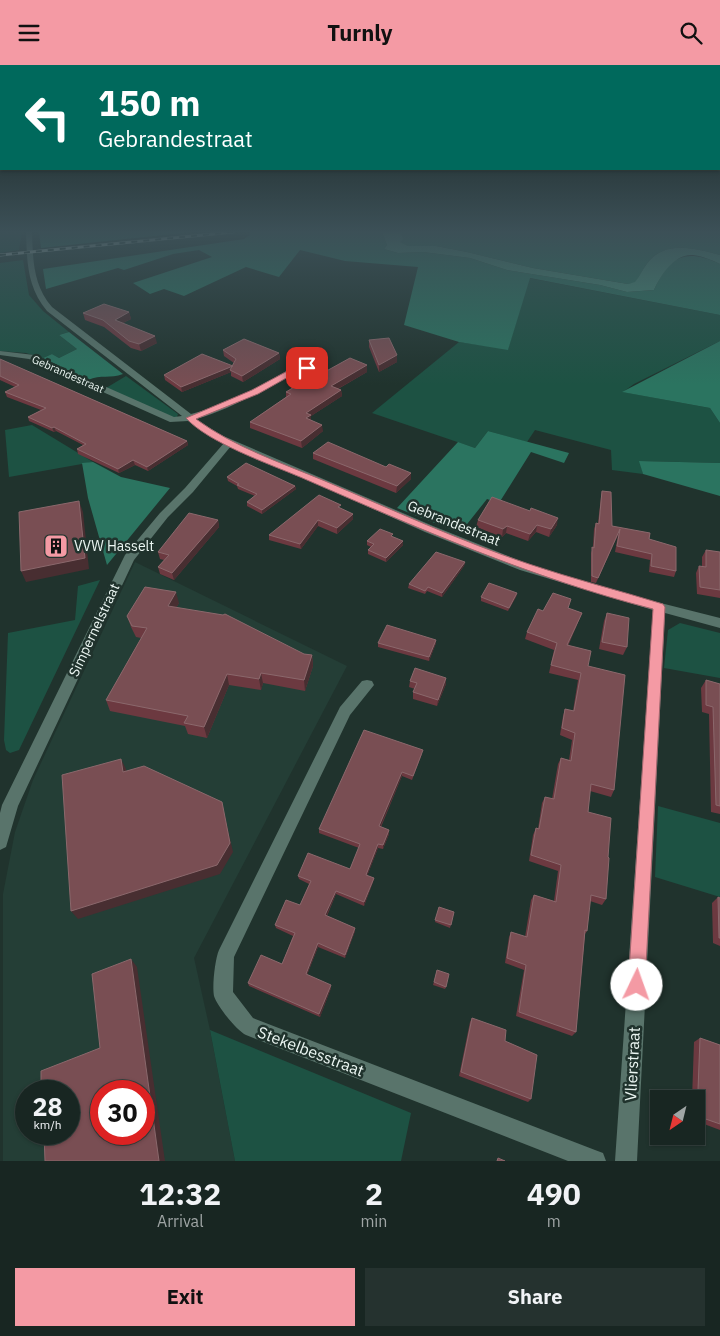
<!DOCTYPE html>
<style>
:root{--surface:#182622;--page:#25322f;--text:#f1f3f6;--muted:#9fa5a5;--line:#364340;--accent:#f49aa4}
body{margin:0;font-family:"IBM Plex Sans",sans-serif;background:var(--page);color:var(--text);height:100vh;display:flex;flex-direction:column;font-size:19px;white-space:nowrap}
*{box-sizing:border-box;margin:0}
p{font-size:16px;color:var(--muted)}
.icon{flex:none;width:28px;height:28px;fill:none;stroke:currentColor;stroke-width:2;stroke-linecap:round;stroke-linejoin:round}
.map{position:relative;height:1096px;overflow:hidden}
.sheet{display:flex;flex-direction:column;background:var(--surface);flex:1}
.sheet>*{flex:none}
.hud{position:absolute;left:0px;top:0px;width:720px;height:105px;box-shadow:0 1px 4px #0004,0 0 0 1px var(--line);background:#00695c;color:#fff;overflow:hidden}
.needle{width:32px;rotate:215deg}
.tools{position:absolute;left:650px;top:1025px;display:grid;gap:10px}
.tools a{display:grid;place-items:center;width:55px;height:55px;border-radius:0px;background:var(--surface);box-shadow:0 1px 4px #0004,0 0 0 1px var(--line);font-size:25px}
.speed{position:absolute;left:15px;top:1015px;display:flex;gap:10px;font-size:25px;font-weight:700;text-align:center}
.speed>*{display:grid;place-content:center;width:65px;height:65px;border-radius:50%;background:var(--surface);box-shadow:0 1px 4px #0004,0 0 0 1px var(--line);line-height:1}
.speed small{font-size:12px;font-weight:400}
.speed .limit{border:8px solid #d22;background:#fff;color:#111}
.pin{position:absolute;display:grid;place-items:center;width:42px;height:42px;color:#fff;margin:-21px;border-radius:10px;box-shadow:0 2px 8px #0006}
.me{position:absolute;width:55px;margin:-28px;rotate:3deg;stroke-linejoin:round;filter:drop-shadow(0 0 4px #0008)}
.turn{display:flex;align-items:center;gap:18px;height:105px;padding:0 15px;font-size:22px}
.turn .icon{width:65px;height:65px;stroke-width:2.5}
.turn b{display:block;font-size:35px;line-height:42px}
.eta{display:flex;justify-content:space-evenly;align-items:center;height:85px;text-align:center}
.eta b{font-size:30px;font-weight:700;line-height:35px}
.button{display:flex;gap:10px;margin-top:auto;padding:10px 15px}
.button a{flex:1;height:58px;border-radius:0px;background:var(--accent);color:#111;font-size:20px;font-weight:700;line-height:58px;text-align:center}
.button a+a{background:var(--page);color:var(--text)}
header{display:flex;justify-content:space-between;align-items:center;height:65px;padding:0 15px;background:var(--accent);color:#111;font-size:22px;font-weight:700}
.map>svg:first-child{display:block}
</style>
<header><svg class="icon" aria-label="menu" viewBox="0 0 24 24"><path d="M4 6h16M4 12h16M4 18h16"/></svg>Turnly<svg class="icon" aria-label="search" viewBox="0 0 24 24"><circle cx="10" cy="10" r="6"/><path d="M15 15l6 6"/></svg></header>
<div class="map">
<svg width="720" height="1096" viewBox="0 0 720 1096">
<rect width="100%" height="100%" fill="#20332d"/>
<!-- built -->
<path fill="#243e36" fill-rule="evenodd" d="M 135,497 L 347,601 L 194,893 L 210,965 L 235,1096 L 3,1096 L 3,829 L 15,767 L 33,715 ZM 26,1026 L 69,1026 L 69,1069 L 26,1069 ZM 101,1026 L 144,1026 L 144,1069 L 101,1069 Z"/>
<!-- green -->
<path fill="#1d5243" d="M 0,167 L 22,167 L 19,185 L 0,188 Z
M 23,195 L 29,230 L 43,246 L 69,267 L 59,270 L 77,284 L 59,293 L 52,289 L 43,293 L 26,288 L 0,286 L 0,198 Z
M 529,213 L 720,250 L 720,276 L 634,319 L 623,327 L 710,343 L 720,358 L 720,398 L 640,396 L 643,409 L 612,405 L 611,385 L 535,365 L 527,377 L 488,366 L 475,383 L 372,348 L 459,277 L 508,284 Z
M 126,311 L 178,349 L 177,352 L 174,353 L 106,323 Z
M 32,360 L 93,397 L 9,412 L 5,365 Z
M 100,515 L 19,685 L 10,688 L 6,685 L 4,675 L 8,568 L 75,555 L 78,521 Z
M 680,558 L 720,568 L 720,613 L 664,603 L 668,565 Z
M 658,741 L 720,758 L 720,832 L 655,812 Z
M 210,965 L 411,1048 L 401,1096 L 235,1096 Z"/>
<!-- forest -->
<path fill="#2b7460" d="M 39,167 L 192,167 L 41,183 Z
M 249,167 L 382,167 L 387,180 L 384,184 L 398,188 L 423,187 L 470,193 L 507,205 L 600,220 L 627,227 L 654,225 C 670,191 685,183 720,199 L 720,250 L 530,213 L 508,285 L 459,277 L 404,260 L 418,202 L 345,196 L 300,185 L 279,212 L 246,202 L 184,231 L 164,224 L 150,229 L 133,218 L 212,192 L 199,185 L 173,189 L 124,205 L 118,203 L 46,224 L 43,204 L 244,174 L 250,170 Z
M 401,167 L 720,167 L 720,190 C 698,184 668,175 650,195 C 644,201 640,211 635,218 L 628,219 L 533,203 L 467,187 L 436,181 L 408,181 L 399,177 Z
M 69,267 L 123,309 C 110,314 101,309 88,315 L 43,293 L 52,289 L 59,293 L 77,284 L 59,270 Z
M 720,276 L 720,358 L 710,343 L 622,327 Z
M 488,366 L 569,388 L 564,398 L 531,387 L 499,438 L 487,434 L 460,468 L 397,443 L 458,377 L 475,383 Z
M 639,396 L 720,398 L 720,431 L 643,409 Z
M 93,397 L 121,412 L 170,423 L 107,500 L 88,433 L 82,398 Z"/>
<!-- water -->
<path fill="#478e79" d="M 382,167 L 401,167 L 403,174 L 400,177 L 408,181 L 436,181 L 467,187 L 533,203 L 628,219 L 635,217 C 640,211 644,201 650,195 C 668,175 698,184 720,190 L 720,199 C 712,195 702,191 693,190 C 675,188 660,211 654,225 L 627,227 L 600,220 L 507,205 L 470,193 L 423,187 L 398,188 L 384,184 L 387,180 Z"/>
<g fill="none" stroke-linecap="round" stroke-linejoin="round">
<!-- minor -->
<path fill="#59746b" fill-rule="evenodd" d="M 26,167 L 32,167 C 33,195 33,220 52,242 L 191,349 C 226,340 260,321 292,303 L 293,294 C 303,285 318,282 327,294 C 319,305 307,302 296,308 C 263,324 232,344 196,354 L 221,370 L 433,461 L 528,499 L 621,528 L 720,553 L 720,563 L 665,548 L 637,1096 L 615,1096 L 653,545 L 520,505 L 425,467 L 231,381 L 193,427 L 168,452 L 134,495 L 18,741 L 6,782 L 0,785 L 0,748 L 2,740 L 125,490 L 160,448 L 185,423 L 224,378 L 201,366 L 188,356 L 170,357 L 29,294 L 0,290 L 0,286 L 34,290 L 174,352 L 182,351 L 47,246 C 27,222 27,197 26,167 ZM 315,291 L 319,294 L 312,299 L 301,301 L 301,295 Z
M 367,615 L 372,616 L 374,620 L 350,650 L 234,892 L 233,927 L 253,953 L 595,1085 L 603,1088 L 606,1096 L 568,1096 L 246,970 C 237,966 217,941 214,931 C 212,921 215,894 219,885 L 340,642 L 362,616 Z"/>
<!-- rail casing -->
<g stroke="#bbc8c4" stroke-width="3">
<path id="rail" d="M 0,190 L 233,167"/>
</g>
<!-- rail -->
<use href="#rail" stroke="#20332d" stroke-width="2" stroke-dasharray="6" stroke-linecap="butt"/>
</g>
<!-- wall -->
<path fill="#6c3940" d="M 129,247 L 131,254 L 123,258 L 157,278 L 141,286 L 131,283 L 104,262 L 85,255 L 83,248 Z
M 369,275 L 397,297 L 379,307 L 369,282 Z
M 223,285 L 279,288 L 280,294 L 243,317 L 231,311 L 231,307 L 182,327 L 165,315 L 164,310 L 232,301 L 234,298 L 224,291 Z
M 0,294 L 187,376 L 188,380 L 148,406 L 135,400 L 119,408 L 78,389 L 77,384 L 83,380 L 56,366 L 54,367 L 29,356 L 28,352 L 41,345 L 7,332 L 5,327 L 15,322 L 0,315 Z
M 367,307 L 338,324 L 341,325 L 342,331 L 311,351 L 311,355 L 323,366 L 302,383 L 250,363 L 250,357 L 286,332 L 286,327 L 321,309 Z
M 313,388 L 386,402 L 411,414 L 396,428 L 313,394 Z
M 227,412 L 295,421 L 296,424 L 262,449 L 247,441 L 247,437 L 255,431 L 238,424 L 237,421 L 228,416 Z
M 602,426 L 612,461 L 649,474 L 676,506 L 674,512 L 649,507 L 650,495 L 615,487 L 618,470 L 596,518 L 591,517 L 591,488 L 593,482 L 594,464 L 596,458 L 598,458 L 601,432 Z
M 341,444 L 353,449 L 353,454 L 337,469 L 318,461 L 301,484 L 269,475 L 269,470 Z
M 218,455 L 219,462 L 174,515 L 160,509 L 158,502 L 164,495 L 160,494 L 158,487 Z
M 478,455 L 557,460 L 549,472 L 536,467 L 528,476 L 506,468 L 502,472 L 476,462 Z
M 393,472 L 403,480 L 386,497 L 368,489 L 368,485 L 371,482 L 367,480 L 367,476 Z
M 706,485 L 720,487 L 720,533 L 697,529 L 696,508 L 699,501 L 702,502 L 702,492 Z
M 465,497 L 464,501 L 442,532 L 427,526 L 425,529 L 408,523 L 409,519 Z
M 517,528 L 516,532 L 508,546 L 481,536 L 481,532 Z
M 179,538 L 176,543 L 304,589 L 312,590 L 313,601 L 305,626 L 263,618 L 261,625 L 229,620 L 207,673 L 188,669 L 185,661 L 110,646 L 106,635 L 141,573 L 136,572 L 131,562 L 127,551 Z
M 568,543 L 582,548 L 568,581 L 588,601 L 614,725 L 611,732 L 590,726 L 588,747 L 608,792 L 606,834 L 602,840 L 590,836 L 587,866 L 585,869 L 576,967 L 572,971 L 516,951 L 524,905 L 505,898 L 509,872 L 511,867 L 525,872 L 531,835 L 534,830 L 554,836 L 558,806 L 529,796 L 533,770 L 536,763 L 538,764 L 542,738 L 545,732 L 552,734 L 558,699 L 561,693 L 569,695 L 572,675 L 560,670 L 563,651 L 565,644 L 573,646 L 578,615 L 549,608 L 554,585 L 525,574 L 527,567 L 543,546 Z
M 607,548 L 627,582 L 623,590 L 599,584 L 604,556 Z
M 436,575 L 436,578 L 429,596 L 378,582 L 378,578 Z
M 446,613 L 446,619 L 437,641 L 413,634 L 413,627 L 415,624 L 409,622 L 410,616 Z
M 706,615 L 720,619 L 720,749 L 711,747 L 709,649 L 702,647 L 701,623 Z
M 422,689 L 412,715 L 402,711 L 381,762 L 389,765 L 389,769 L 383,784 L 378,783 L 367,811 L 374,813 L 373,817 L 364,841 L 336,829 L 327,851 L 355,863 L 355,866 L 345,893 L 318,882 L 307,910 L 331,923 L 320,952 L 249,921 L 248,918 L 282,899 L 293,871 L 276,863 L 275,860 L 300,840 L 309,819 L 299,814 L 298,811 L 350,804 L 359,783 L 319,768 L 319,764 Z
M 718,832 L 720,833 L 720,881 L 713,878 L 712,838 Z
M 439,842 L 454,847 L 450,863 L 435,857 Z
M 437,905 L 446,922 L 445,924 L 433,920 Z
M 472,953 L 505,976 L 531,1034 L 528,1037 L 459,1011 L 470,957 Z
M 700,973 L 720,980 L 720,1065 L 696,1056 L 696,1034 L 692,1034 L 694,977 Z"/>
<!-- shaded-wall -->
<path fill="#482e31" d="M 129,247 L 131,254 L 116,261 L 115,255 Z
M 155,271 L 157,278 L 141,286 L 139,279 Z
M 279,288 L 280,294 L 243,317 L 242,311 Z
M 397,290 L 397,297 L 379,307 L 379,300 Z
M 367,300 L 367,307 L 332,327 L 331,321 Z
M 233,301 L 230,305 L 231,307 L 182,327 L 181,322 Z
M 341,325 L 342,331 L 311,351 L 311,356 L 306,360 L 306,348 Z
M 322,360 L 323,366 L 302,383 L 301,376 Z
M 54,362 L 56,366 L 54,367 L 52,363 Z
M 187,376 L 188,380 L 148,406 L 147,402 Z
M 133,395 L 135,400 L 119,408 L 118,404 Z
M 411,408 L 411,414 L 396,428 L 397,421 Z
M 295,421 L 296,424 L 262,449 L 262,445 Z
M 79,436 L 83,447 L 89,504 L 26,517 L 21,506 Z
M 353,449 L 353,454 L 337,469 L 337,463 Z
M 558,453 L 557,460 L 549,472 L 551,464 Z
M 218,455 L 219,462 L 174,515 L 172,508 Z
M 318,455 L 318,461 L 301,484 L 300,479 Z
M 537,460 L 536,467 L 528,476 L 530,469 Z
M 507,461 L 506,468 L 502,472 L 503,464 Z
M 620,464 L 618,470 L 596,518 L 598,513 Z
M 403,476 L 403,480 L 386,497 L 386,493 Z
M 465,497 L 464,501 L 442,532 L 442,528 Z
M 176,527 L 179,538 L 171,552 L 168,541 Z
M 517,528 L 516,532 L 508,546 L 509,543 Z
M 582,548 L 579,555 L 564,588 L 567,580 Z
M 436,575 L 436,578 L 429,596 L 429,592 Z
M 312,590 L 313,601 L 305,626 L 304,615 Z
M 261,608 L 263,618 L 261,625 L 259,614 Z
M 227,609 L 229,620 L 207,673 L 204,662 Z
M 446,613 L 446,619 L 437,641 L 438,635 Z
M 121,694 L 126,704 L 128,717 L 123,707 Z
M 402,707 L 402,711 L 379,765 L 379,761 Z
M 222,737 L 224,747 L 233,787 L 220,809 L 78,854 L 71,846 Z
M 389,765 L 389,769 L 383,784 L 383,780 Z
M 378,779 L 378,783 L 366,814 L 366,810 Z
M 374,813 L 373,817 L 364,841 L 364,837 Z
M 336,826 L 336,829 L 325,854 L 325,850 Z
M 355,863 L 355,866 L 345,893 L 345,890 Z
M 318,878 L 318,882 L 306,912 L 306,909 Z
M 131,894 L 137,902 L 165,1096 L 159,1096 Z
M 331,920 L 331,923 L 320,952 L 319,949 Z"/>
<!-- building -->
<path fill="#794e53" stroke="#8b686c" fill-rule="evenodd" d="M 104,239 L 129,247 L 115,255 L 155,271 L 139,279 L 129,276 L 103,255 L 83,248 Z
M 389,273 L 397,290 L 379,300 L 369,275 Z
M 244,274 L 279,288 L 242,311 L 230,305 L 236,294 L 223,285 Z
M 202,289 L 233,301 L 181,322 L 164,310 Z
M 350,293 L 367,300 L 331,321 L 341,325 L 306,348 L 311,350 L 306,353 L 322,360 L 301,376 L 250,357 L 291,329 L 286,327 L 317,308 L 321,309 Z
M 0,294 L 187,376 L 147,402 L 133,395 L 118,404 L 77,384 L 86,379 L 54,362 L 52,363 L 28,352 L 46,343 L 5,327 L 19,320 L 0,311 Z
M 328,377 L 386,402 L 389,399 L 411,408 L 397,421 L 313,388 Z
M 246,398 L 295,421 L 262,445 L 247,437 L 257,429 L 237,420 L 239,419 L 227,412 Z
M 602,426 L 611,427 L 612,461 L 650,468 L 649,474 L 676,482 L 676,506 L 651,501 L 652,489 L 617,481 L 620,464 L 598,513 L 592,511 L 592,482 L 594,483 L 596,458 L 599,459 Z
M 319,430 L 341,440 L 338,442 L 353,449 L 337,463 L 318,455 L 300,479 L 269,470 Z
M 492,432 L 530,446 L 531,443 L 558,453 L 551,464 L 537,460 L 530,469 L 507,461 L 503,464 L 478,455 Z
M 79,436 L 85,493 L 21,506 L 19,447 Z
M 189,448 L 218,455 L 172,508 L 158,502 L 169,490 L 158,487 Z
M 380,464 L 393,469 L 391,471 L 403,476 L 386,493 L 368,485 L 374,479 L 367,476 Z
M 706,485 L 720,487 L 720,525 L 700,522 L 699,501 L 706,502 Z
M 436,487 L 465,497 L 442,528 L 428,522 L 425,526 L 409,519 Z
M 489,518 L 517,528 L 509,543 L 481,532 Z
M 145,522 L 176,527 L 168,541 L 223,550 L 225,549 L 304,589 L 312,590 L 304,615 L 261,608 L 259,614 L 227,609 L 204,662 L 184,658 L 188,651 L 106,635 L 147,563 L 132,561 L 127,551 Z
M 553,528 L 571,534 L 568,543 L 582,548 L 567,580 L 591,586 L 588,601 L 625,610 L 614,725 L 591,719 L 588,747 L 611,753 L 608,792 L 609,793 L 606,834 L 591,830 L 587,866 L 585,865 L 576,967 L 519,947 L 526,900 L 507,893 L 511,867 L 527,872 L 534,830 L 556,837 L 561,800 L 531,790 L 536,763 L 539,764 L 545,732 L 554,734 L 561,693 L 571,696 L 575,668 L 562,663 L 565,644 L 574,646 L 581,608 L 551,600 L 557,578 L 527,567 L 538,544 L 543,546 Z
M 607,548 L 629,553 L 627,582 L 602,577 Z
M 387,560 L 436,575 L 429,592 L 378,578 Z
M 415,603 L 446,613 L 438,635 L 413,627 L 417,618 L 410,616 Z
M 706,615 L 720,619 L 720,741 L 716,740 L 713,642 L 706,640 Z
M 364,665 L 423,685 L 413,711 L 402,707 L 379,761 L 389,765 L 383,780 L 378,779 L 366,810 L 374,813 L 364,837 L 336,826 L 325,850 L 355,863 L 345,890 L 318,878 L 306,909 L 331,920 L 319,949 L 248,918 L 261,890 L 282,899 L 295,868 L 275,860 L 286,835 L 300,840 L 311,816 L 298,811 L 308,788 L 350,804 L 360,779 L 319,764 Z
M 121,694 L 123,707 L 144,701 L 222,737 L 230,778 L 217,800 L 71,846 L 62,710 Z
M 718,832 L 720,833 L 720,873 L 719,873 Z
M 439,842 L 454,847 L 451,860 L 435,855 Z
M 131,894 L 159,1096 L 45,1096 L 44,1069 L 69,1069 L 69,1026 L 41,1026 L 41,1006 L 100,983 L 92,909 ZM 101,1026 L 144,1026 L 144,1069 L 101,1069 Z
M 437,905 L 449,909 L 446,922 L 434,917 Z
M 472,953 L 506,965 L 505,976 L 537,990 L 531,1034 L 461,1007 Z
M 700,973 L 720,980 L 720,1059 L 697,1051 Z
M 498,1093 L 505,1096 L 497,1096 Z"/>
<!-- sky -->
<linearGradient id="sky" x2="0" y2="1"><stop stop-color="#121c19"/><stop offset="0.52" stop-color="#3c5057"/><stop offset="1" stop-color="#3c5057" stop-opacity="0"/></linearGradient>
<rect width="720" height="320" fill="url(#sky)"/>
<!-- route -->
<path fill="#f49aa4" stroke="#9f646b" d="M 307,301 L 309,301 L 309,305 L 297,307 L 258,329 L 196,354 C 234,382 282,398 325,416 C 393,445 460,476 529,499 C 573,514 618,525 663,539 L 665,542 L 645,920 L 643,926 L 637,929 L 631,926 L 628,920 L 653,544 C 531,513 415,462 300,412 C 269,399 207,377 186,353 L 252,325 L 293,303 Z"/>
<!-- icons -->
<defs>
<g id="building-square" transform="scale(1.25)"><rect x="-9" y="-9" width="18" height="18" rx="4" fill="#f49aa4" stroke="#20332d"/><path d="M-4-6H4V6H1V3H-1V6H-4ZM-2.5-4.3h1.7v1.8h-1.7ZM.8-4.3h1.7v1.8H.8ZM-2.5-1h1.7V.8h-1.7ZM.8-1h1.7V.8H.8Z" fill="#111"/></g>
</defs>
<g fill-rule="evenodd">
<use href="#building-square" x="56" y="481"/>
</g>
<g text-anchor="middle" stroke-width="5" stroke-linejoin="round" paint-order="stroke">
<!-- far-street labels -->
<g font-size="11" fill="#ebf6f2" stroke="#20332d">
<text transform="translate(68 309) rotate(24)" y="4">Gebrandestraat</text>
</g>
<!-- street labels -->
<g font-size="14" fill="#ebf6f2" stroke="#20332d">
<text transform="translate(454 458) rotate(22)" y="5">Gebrandestraat</text>
<text transform="translate(94 565) rotate(-65)" y="5">Simpernelstraat</text>
</g>
<!-- poi labels -->
<g font-size="14" fill="#ebf6f2" stroke="#20332d" text-anchor="start">
<text x="74" y="486">VVW Hasselt</text>
</g>
<!-- near-street labels -->
<g font-size="16" fill="#ebf6f2" stroke="#20332d">
<text transform="translate(311 986) rotate(21)" y="6">Stekelbesstraat</text>
<text transform="translate(632 999) rotate(-87)" y="6">Vlierstraat</text>
</g>
</g>
</svg>
<div class="tools">
<a><svg class="needle" viewBox="-14 -14 28 28"><path d="M0-13l5 13h-10z" fill="#e53935"/><path d="M0 13l5-13h-10z" fill="#9fa5a5"/></svg></a>
</div>
<div class="speed"><div>28<small>km/h</small></div><div class="limit">30</div></div>
<div class="pin" style="left:307px;top:303px;background:#d93025"><svg class="icon" aria-label="arrive" viewBox="0 0 24 24"><path d="M6 21V4h12l-3 4 3 4H6"/></svg></div>
<svg class="me" style="left:637px;top:920px" viewBox="-20 -20 40 40"><circle r="19" fill="#fff"/><path d="M0-13L10 11 0 6-10 11z" fill="#f49aa4"/></svg>
<div class="hud">
<div class="turn"><svg class="icon" aria-label="left" viewBox="0 0 24 24"><path d="M17 20v-9H6M10 6l-5 5 5 5"/></svg><div><b>150 m</b>Gebrandestraat</div></div>
</div>
</div>
<section class="sheet">
<div class="eta">
<div><b>12:32</b><p>Arrival</p></div>
<div><b>2</b><p>min</p></div>
<div><b>490</b><p>m</p></div>
</div>
<div class="button"><a>Exit</a><a>Share</a></div>
</section>
